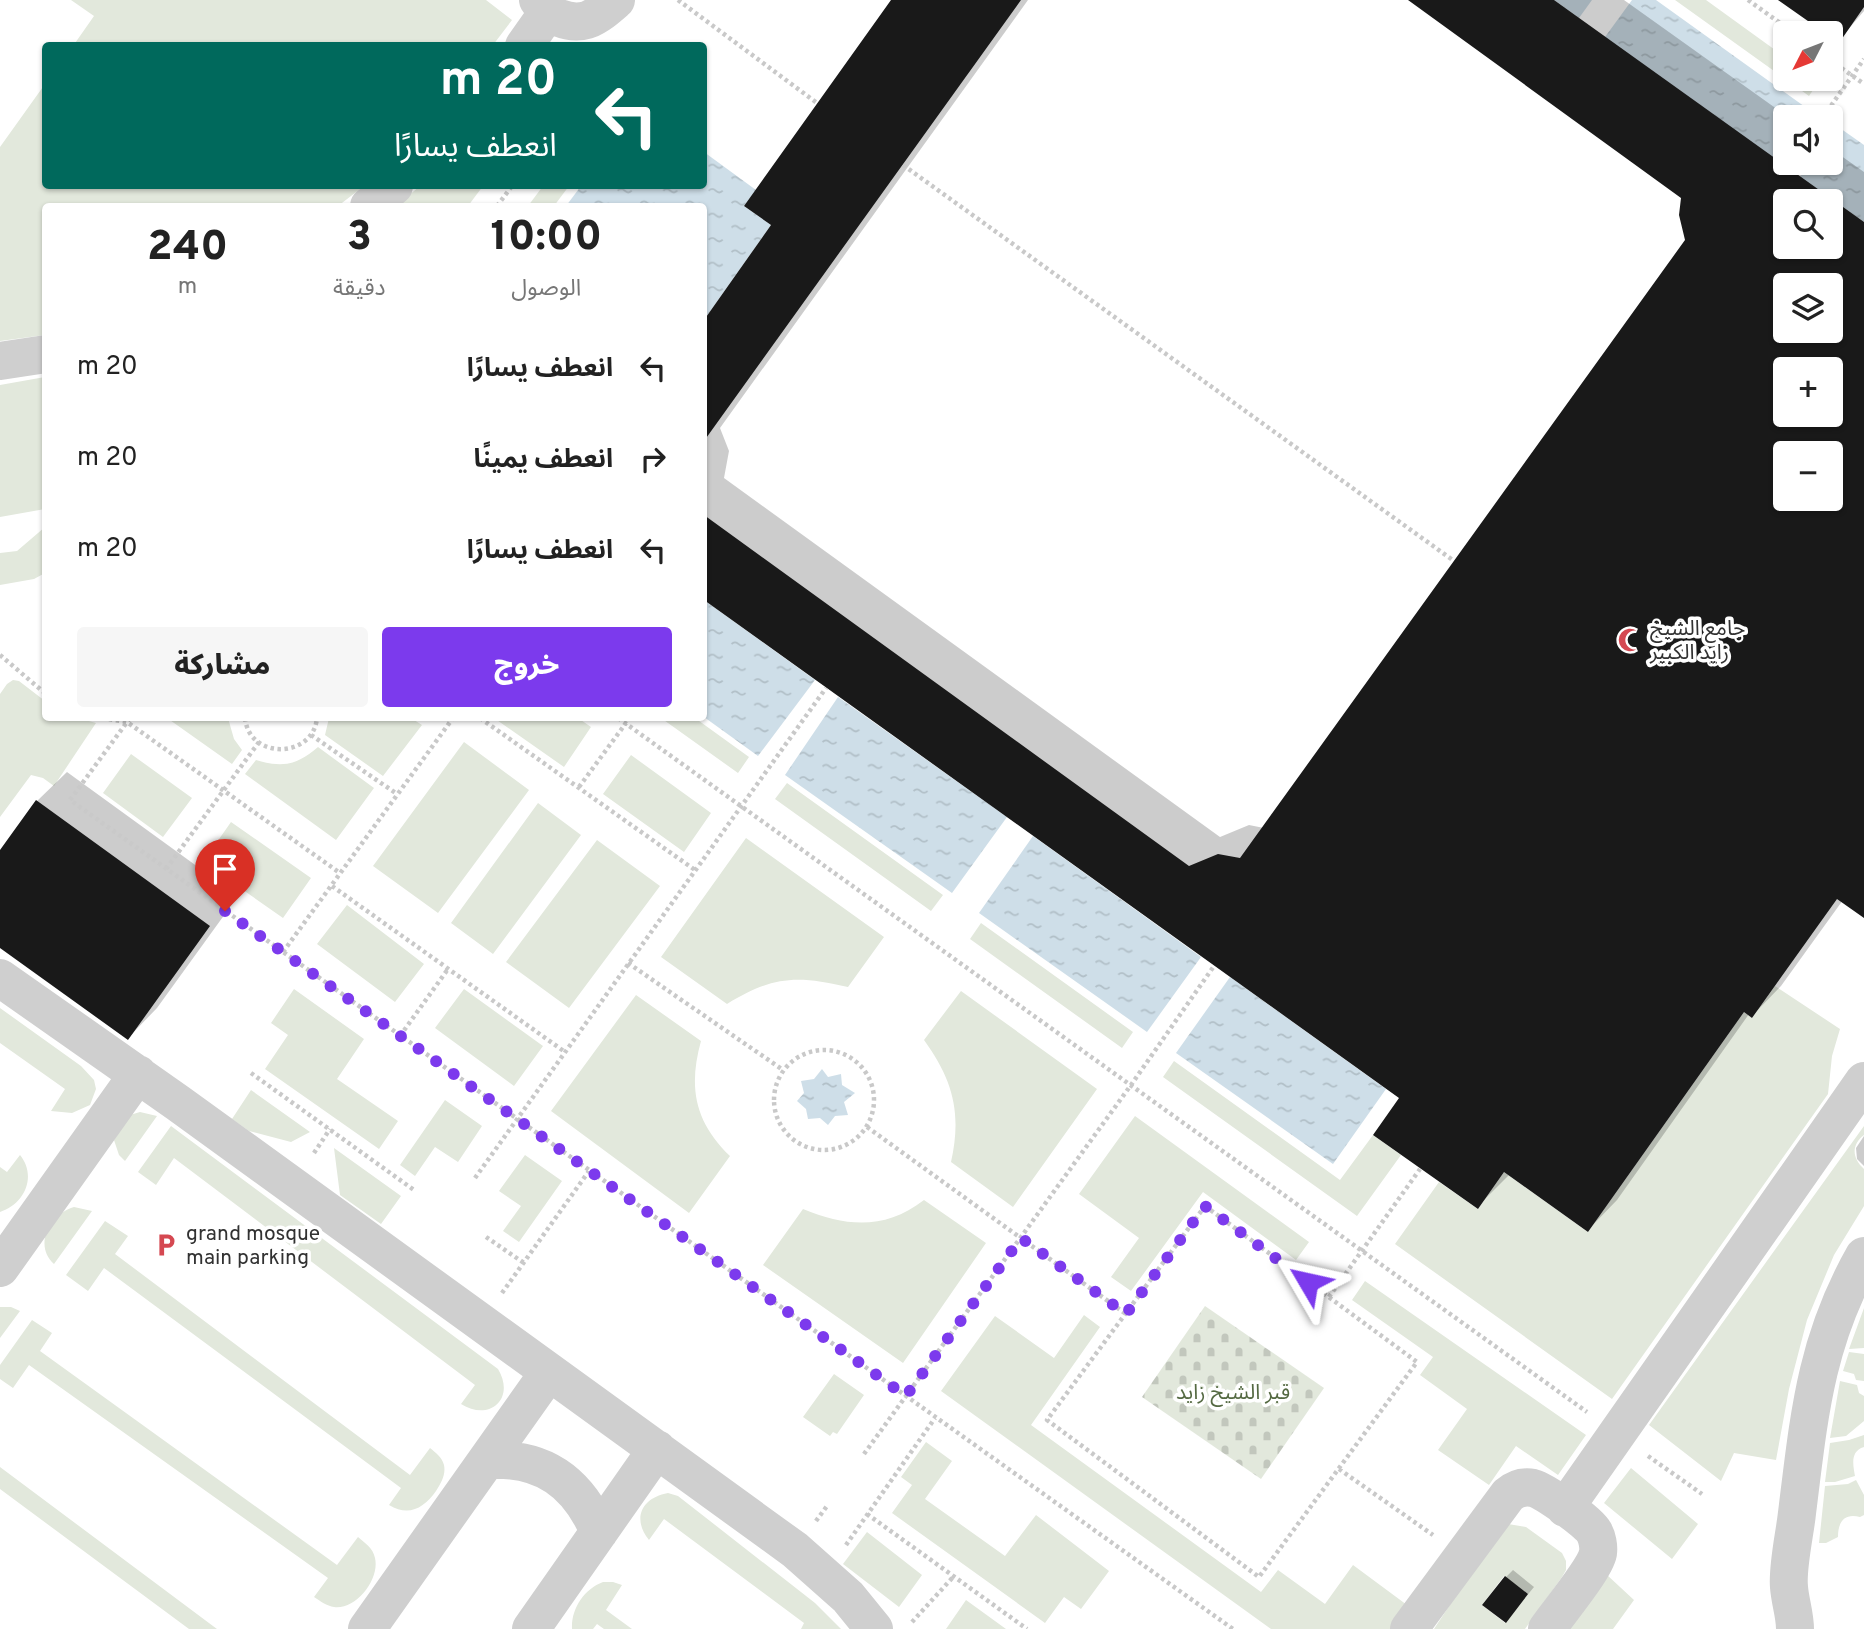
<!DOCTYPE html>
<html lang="ar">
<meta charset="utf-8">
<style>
:root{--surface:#fff;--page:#f6f6f6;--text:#222;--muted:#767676;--accent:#7c3aed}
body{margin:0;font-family:Overpass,"Noto Sans Arabic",sans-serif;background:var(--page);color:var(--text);direction:rtl;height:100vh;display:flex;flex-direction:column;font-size:26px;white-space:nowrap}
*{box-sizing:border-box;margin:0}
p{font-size:23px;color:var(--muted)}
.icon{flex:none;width:38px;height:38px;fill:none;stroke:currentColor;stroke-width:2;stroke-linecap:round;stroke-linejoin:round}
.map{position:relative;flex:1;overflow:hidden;direction:ltr}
.sheet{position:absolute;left:42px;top:203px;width:665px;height:518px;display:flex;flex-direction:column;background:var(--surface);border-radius:7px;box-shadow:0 2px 5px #0004;direction:rtl}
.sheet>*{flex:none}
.banner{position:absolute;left:42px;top:42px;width:665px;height:147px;border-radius:7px;box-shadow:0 2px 5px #0004;direction:rtl;background:#00695c;color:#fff;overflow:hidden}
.needle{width:46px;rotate:228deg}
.buttons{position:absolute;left:1773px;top:21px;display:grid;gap:14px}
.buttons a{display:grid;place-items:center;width:70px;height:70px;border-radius:7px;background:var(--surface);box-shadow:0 2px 5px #0004;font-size:35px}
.pin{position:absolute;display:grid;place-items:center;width:60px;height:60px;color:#fff;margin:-72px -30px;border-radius:50% 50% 50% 0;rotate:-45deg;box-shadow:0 0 7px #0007}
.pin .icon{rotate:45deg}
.me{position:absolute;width:77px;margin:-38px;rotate:306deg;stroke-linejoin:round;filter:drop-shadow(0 0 5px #0008)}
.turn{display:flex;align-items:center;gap:24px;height:147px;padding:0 35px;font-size:32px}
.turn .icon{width:91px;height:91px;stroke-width:2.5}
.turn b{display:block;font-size:49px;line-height:60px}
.eta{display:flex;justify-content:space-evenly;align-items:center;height:119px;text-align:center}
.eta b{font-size:42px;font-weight:800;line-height:49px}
.primary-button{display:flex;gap:14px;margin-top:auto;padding:14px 35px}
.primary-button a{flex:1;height:80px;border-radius:7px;background:var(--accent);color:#fff;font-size:28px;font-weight:800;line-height:80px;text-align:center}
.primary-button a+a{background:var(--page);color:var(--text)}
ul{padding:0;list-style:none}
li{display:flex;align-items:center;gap:21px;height:91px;padding:0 35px}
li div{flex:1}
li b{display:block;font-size:26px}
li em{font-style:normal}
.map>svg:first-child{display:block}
</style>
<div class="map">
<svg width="1864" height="1629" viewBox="0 0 1864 1629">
<defs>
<pattern id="cemetery-stones" width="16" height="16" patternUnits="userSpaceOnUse" patternTransform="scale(1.75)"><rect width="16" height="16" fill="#e2e8dc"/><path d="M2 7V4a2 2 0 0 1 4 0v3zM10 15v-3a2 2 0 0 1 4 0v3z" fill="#c2c7bd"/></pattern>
<pattern id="water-ripples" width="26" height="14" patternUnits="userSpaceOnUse" patternTransform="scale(1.75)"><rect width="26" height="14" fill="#cedee8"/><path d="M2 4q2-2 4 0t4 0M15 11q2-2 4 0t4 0" fill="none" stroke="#b1bfc7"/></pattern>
</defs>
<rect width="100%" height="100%" fill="#fff"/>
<!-- grass -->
<path fill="#e2e8dc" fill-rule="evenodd" d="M 71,0 L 486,0 L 512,20 L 493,45 L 73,46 L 94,16 Z
M 1675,0 L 1706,0 L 1785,57 L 1785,79 L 1816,79 L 1819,81 L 1809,96 Z
M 45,84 L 46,186 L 364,186 L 338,206 L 46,206 L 45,335 L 0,341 L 0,147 Z
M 420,186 L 483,186 L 468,206 L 396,206 Z
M 543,186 L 569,186 L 554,206 L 528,206 Z
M 45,377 L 45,509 L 0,517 L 0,385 Z
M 45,527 L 45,573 L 34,579 L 0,585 L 0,553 L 17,551 Z
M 13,680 L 19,681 L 45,701 L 46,718 L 78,718 L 96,723 L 54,786 L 43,778 L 31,775 L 0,817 L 0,694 L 7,684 Z
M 167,718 L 228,718 L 234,739 L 242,750 L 232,764 Z
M 329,718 L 411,718 L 422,725 L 383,776 L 325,735 Z
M 494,718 L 578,718 L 591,727 L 564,767 Z
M 661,718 L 695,718 L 749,757 L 738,773 Z
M 464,742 L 529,790 L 438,913 L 373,866 Z
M 318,747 L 374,788 L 336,840 L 245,774 L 256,760 C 283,768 297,765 318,747 Z
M 131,754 L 192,798 L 163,837 L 103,793 Z
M 631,755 L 711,813 L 684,852 L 603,794 Z
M 787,783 L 943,895 L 931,911 L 775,799 Z
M 538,803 L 581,835 L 493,954 L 451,923 Z
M 231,822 L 311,878 L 283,918 L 203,862 Z
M 746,838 L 884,937 L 848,987 C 796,975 773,976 727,1004 L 661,957 Z
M 597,840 L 660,886 L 569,1008 L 506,962 Z
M 347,905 L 424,964 L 395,1002 L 317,944 Z
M 981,923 L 1133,1032 L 1122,1048 L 970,939 Z
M 1775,986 L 1840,1029 L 1832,1056 L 1828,1094 L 1612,1399 L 1395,1244 L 1439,1182 L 1478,1209 L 1504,1172 L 1588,1232 L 1744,1012 L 1752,1018 Z
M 294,989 L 364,1039 L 337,1079 L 398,1121 L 379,1149 L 265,1069 L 288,1035 L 271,1023 Z
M 464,989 L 543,1046 L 514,1086 L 435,1028 Z
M 961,991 L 1097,1089 L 1013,1207 L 951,1162 C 962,1113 953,1080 924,1040 Z
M 636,995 L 701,1041 C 688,1088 695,1122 730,1156 L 689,1213 L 551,1111 Z
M 0,1008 L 81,1066 L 94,1080 L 96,1089 L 90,1105 L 72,1113 L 51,1111 L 65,1089 L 0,1043 Z
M 1174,1061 L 1340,1180 L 1373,1135 L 1401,1155 L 1357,1216 L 1163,1077 Z
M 251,1090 L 310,1132 L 291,1142 L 249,1131 L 232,1119 Z
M 445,1100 L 482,1126 L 458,1162 L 435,1147 L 415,1176 L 400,1165 Z
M 140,1112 L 157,1116 L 125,1161 L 119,1155 L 114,1140 L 130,1115 Z
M 1135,1116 L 1309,1242 L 1296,1260 L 1203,1192 L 1131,1291 L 1111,1277 L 1139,1238 L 1079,1194 Z
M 171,1126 L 498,1369 C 516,1399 489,1422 461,1404 L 475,1385 L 174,1158 L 156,1185 L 138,1172 Z
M 1864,1126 L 1864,1135 C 1851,1145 1852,1158 1864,1169 L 1864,1206 L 1834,1255 L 1807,1320 L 1789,1389 L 1776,1460 L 1734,1453 L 1721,1481 L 1649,1425 Z
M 334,1148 L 401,1196 L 381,1224 L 340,1195 Z
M 20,1155 C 37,1176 25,1204 0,1212 L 0,1167 L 7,1172 Z
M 525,1155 L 562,1181 L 519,1242 L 503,1231 L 521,1206 L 499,1191 Z
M 924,1200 L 986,1243 L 903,1363 L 763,1265 L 803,1209 C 847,1227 885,1230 924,1200 Z
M 74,1207 L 92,1211 L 54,1264 C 33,1245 50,1214 74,1207 Z
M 105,1221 L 128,1236 L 115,1254 L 410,1475 L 430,1448 C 436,1453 442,1457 444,1465 C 446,1475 441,1483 436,1491 C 424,1508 409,1517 389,1505 L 401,1488 L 104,1268 L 88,1291 L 66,1275 Z
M 1365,1281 L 1586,1435 L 1558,1475 L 1516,1446 L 1489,1485 L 1438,1450 L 1467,1409 L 1420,1375 L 1433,1357 L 1352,1300 Z
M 0,1307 L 11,1307 L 20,1311 L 0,1338 Z
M 1864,1308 L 1864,1348 L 1849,1349 Z
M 1084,1315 L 1100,1327 L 1031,1425 L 1261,1592 L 1278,1570 L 1325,1604 L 1353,1565 L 1407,1605 L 1390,1629 L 1271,1629 L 941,1391 L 995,1316 L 1054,1358 Z
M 32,1320 L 52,1333 L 40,1351 L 337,1565 L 358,1537 C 365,1543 373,1548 375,1558 C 380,1579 356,1610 334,1607 C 327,1606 320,1601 314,1597 L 328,1578 L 29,1365 L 13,1388 L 0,1379 L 0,1365 Z
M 1849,1352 L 1864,1354 L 1864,1381 L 1856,1380 L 1854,1374 L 1843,1371 Z
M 834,1374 L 864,1395 L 837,1434 L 833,1432 L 830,1436 L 803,1417 Z
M 1840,1381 L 1857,1385 L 1859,1393 L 1864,1396 L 1864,1421 L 1846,1436 L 1830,1438 Z
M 1864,1435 L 1864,1447 C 1850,1451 1853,1465 1855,1476 L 1835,1482 L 1825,1482 L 1830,1443 L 1849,1440 Z
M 926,1442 L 952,1461 L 925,1499 L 1005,1556 L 1036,1515 L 1109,1571 L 1081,1609 L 1064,1597 L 1045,1623 L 892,1513 L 912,1485 L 901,1477 Z
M 0,1467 L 217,1629 L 189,1629 L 0,1489 Z
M 1631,1468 L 1698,1524 L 1672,1559 L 1604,1503 Z
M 1856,1480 L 1864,1495 L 1864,1515 L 1860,1517 C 1845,1513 1838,1521 1838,1537 L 1826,1543 L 1819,1543 L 1825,1486 L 1848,1484 Z
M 668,1493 L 678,1496 L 815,1603 L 841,1629 L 801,1629 L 804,1623 L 664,1519 L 649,1540 C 632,1519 641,1498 668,1493 Z
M 1508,1524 L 1526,1527 L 1562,1553 L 1566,1561 L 1566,1570 L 1562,1577 L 1525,1629 L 1434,1629 L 1496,1535 ZM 1504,1576 L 1528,1594 L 1505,1623 L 1482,1605 Z
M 867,1532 L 922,1575 L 899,1607 L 843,1564 Z
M 1606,1574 L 1634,1600 L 1613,1629 L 1567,1629 Z
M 603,1582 L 613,1582 L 622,1585 L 606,1610 L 632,1629 L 604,1629 L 597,1624 L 593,1629 L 572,1629 C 571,1609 584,1589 603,1582 Z
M 966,1600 L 1006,1629 L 946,1629 Z"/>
<!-- cemetery -->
<path fill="url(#cemetery-stones)" d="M 1205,1306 L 1324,1388 L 1261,1479 L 1142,1397 Z"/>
<!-- water -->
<path fill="url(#water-ripples)" d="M 1554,0 L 1592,0 L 1579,18 Z
M 1632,0 L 1656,0 L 1808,109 L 1802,117 L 1785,117 L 1785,142 L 1774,158 L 1605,37 Z
M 1837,126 L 1864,145 L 1864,222 L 1800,177 L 1810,163 L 1830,163 L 1831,135 Z
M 704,152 L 756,190 L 744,206 L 771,225 L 704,320 L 704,206 L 566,206 L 581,186 L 704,186 Z
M 704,600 L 815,680 L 758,756 L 704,717 Z
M 838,697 L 1007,817 L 952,893 L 785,775 Z
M 1033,836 L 1201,957 L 1147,1032 L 979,913 Z
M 1230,977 L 1386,1089 L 1333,1164 L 1176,1053 Z
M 822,1069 L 828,1077 L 841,1074 L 842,1085 L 855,1093 L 844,1102 L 848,1115 L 835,1116 L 828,1125 L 820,1118 L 808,1119 L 806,1109 L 797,1101 L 804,1093 L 801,1081 L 814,1079 Z"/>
<!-- shadow -->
<path fill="#0003" fill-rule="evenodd" d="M 893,0 L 1028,0 L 720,428 L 729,451 L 724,478 L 1220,837 L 1249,825 L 1264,828 L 1687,240 L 1683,197 L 1411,0 L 1624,0 L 1788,117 L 1785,117 L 1785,163 L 1830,163 L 1830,148 L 1864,172 L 1864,916 L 1843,900 L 1781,986 L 1752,1016 L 1749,1014 L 1617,1200 L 1588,1230 L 1510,1174 L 1477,1207 L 1401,1098 L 704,598 L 704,323 L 773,225 ZM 1785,201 L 1830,201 L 1830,247 L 1785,247 ZM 1785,285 L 1830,285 L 1830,331 L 1785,331 ZM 1785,369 L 1830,369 L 1830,415 L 1785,415 ZM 1785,453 L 1830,453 L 1830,499 L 1785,499 Z
M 1781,0 L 1864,0 L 1864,11 L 1839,40 Z
M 67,772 L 238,896 L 157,1008 L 128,1038 L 0,946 L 0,853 L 37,801 Z
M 1864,1136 L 1864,1166 L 1857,1159 L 1856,1148 Z
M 1513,1570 L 1534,1587 L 1512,1614 L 1506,1577 Z"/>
<!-- building -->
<path fill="#191919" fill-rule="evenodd" d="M 891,0 L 1021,0 L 704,441 L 704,320 L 771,225 L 744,206 Z
M 1408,0 L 1554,0 L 1864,222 L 1864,918 L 1837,899 L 1752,1018 L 1744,1012 L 1588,1232 L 1504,1172 L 1478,1209 L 1373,1135 L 1399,1098 L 704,600 L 704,515 L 1189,866 L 1218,854 L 1240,858 L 1685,240 L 1679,215 L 1681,198 ZM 1785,201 L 1830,201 L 1830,247 L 1785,247 ZM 1785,285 L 1830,285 L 1830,331 L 1785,331 ZM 1785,369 L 1830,369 L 1830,415 L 1785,415 ZM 1785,453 L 1830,453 L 1830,499 L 1785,499 Z
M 1778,0 L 1864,0 L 1864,7 L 1839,43 L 1830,37 L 1830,33 L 1825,33 Z
M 36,800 L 210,926 L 128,1040 L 0,948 L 0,850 Z
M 1505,1576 L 1528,1594 L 1506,1623 L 1482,1605 Z"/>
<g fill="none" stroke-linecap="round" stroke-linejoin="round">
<!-- path -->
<path stroke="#c9c9c9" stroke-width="4.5" stroke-dasharray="3.5 3.5" stroke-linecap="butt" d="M 678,0 L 817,103
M 1748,0 L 1794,33
M 1830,60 L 1864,84
M 1823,117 L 1864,59
M 903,165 L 1454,561
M 1787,167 L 1790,163
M 497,206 L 512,186
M 0,655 L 46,694
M 102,718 L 127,722 L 340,873
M 130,718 L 70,800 L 1233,1629
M 245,718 C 249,760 313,759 317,718
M 480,718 L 695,870
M 618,718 L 1587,1412
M 311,735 L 397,794
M 579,787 L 626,723
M 166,869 L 259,742
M 332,886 L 565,1052
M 283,952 L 453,718
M 628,963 L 783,1070
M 400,1036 L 448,969
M774 1100a50 50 0 1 1 100 0a50 50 0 1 1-100 0Z
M 251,1073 L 414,1190
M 867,1127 L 1126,1314
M 314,1153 L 330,1129
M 475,1178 L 826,688
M 1205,1206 L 1417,1362 L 1259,1577 L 1047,1420 Z
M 486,1237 L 524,1263
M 502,1293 L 589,1171
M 1329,1297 L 1420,1169
M 864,1454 L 1131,1085 L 1214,966
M 1648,1456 L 1702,1494
M 1339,1469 L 1433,1535
M 867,1514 L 1027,1629
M 816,1521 L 827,1506
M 846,1545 L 935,1418
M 912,1622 L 954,1576"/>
<!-- minor -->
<path stroke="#cfcfcf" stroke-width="38" d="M 538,0 C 547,16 569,25 587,20 C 598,16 608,7 616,0
M 524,46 L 548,12
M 369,206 L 394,186
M 0,361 L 46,354
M 0,978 L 178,1103 L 795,1550 L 848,1597 L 874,1629
M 0,1268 L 138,1074
M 488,1460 C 543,1457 578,1482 599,1532
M 1565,1508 L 1864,1081
M 367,1629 L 549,1372
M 531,1629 L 657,1449
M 1409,1629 L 1508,1495 C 1515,1489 1523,1486 1533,1488 C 1544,1491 1588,1521 1594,1532 C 1597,1537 1599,1546 1598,1553 C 1595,1569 1558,1613 1547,1629
M 1795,1629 C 1795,1615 1790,1601 1789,1587 C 1787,1567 1795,1533 1797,1513 C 1809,1417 1815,1342 1864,1256"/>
</g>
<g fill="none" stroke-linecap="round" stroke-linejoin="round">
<!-- route -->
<path stroke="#7c3aed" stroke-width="12" stroke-dasharray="0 21.6" d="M 225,911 L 906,1396 L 1021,1238 L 1126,1314 L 1205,1206 L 1308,1282"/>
</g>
<!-- icons -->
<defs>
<g id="mosque-bare" transform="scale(1.89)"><path d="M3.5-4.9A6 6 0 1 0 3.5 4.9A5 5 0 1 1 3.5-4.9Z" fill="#d54851" stroke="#fff" stroke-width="2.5" paint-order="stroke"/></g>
<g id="parking-bare" transform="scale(1.89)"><path d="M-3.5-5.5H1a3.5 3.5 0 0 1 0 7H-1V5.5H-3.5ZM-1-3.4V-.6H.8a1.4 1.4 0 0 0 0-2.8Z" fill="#d54851" stroke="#fff" stroke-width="2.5" paint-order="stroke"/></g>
</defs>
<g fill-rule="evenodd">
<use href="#mosque-bare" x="1630" y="640"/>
<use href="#parking-bare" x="166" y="1245"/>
</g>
<g text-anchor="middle" stroke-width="7" stroke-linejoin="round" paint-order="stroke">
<!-- poi labels -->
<g font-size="21" fill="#323232" stroke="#fff" text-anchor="start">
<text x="1650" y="635">جامع الشيخ<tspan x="1650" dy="24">زايد الكبير</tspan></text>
<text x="186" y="1240">grand mosque<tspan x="186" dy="24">main parking</tspan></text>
</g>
<!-- park labels -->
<g font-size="21" fill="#556a43" stroke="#fff">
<text x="1233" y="1399">قبر الشيخ زايد</text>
</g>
</g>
</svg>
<div class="buttons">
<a><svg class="needle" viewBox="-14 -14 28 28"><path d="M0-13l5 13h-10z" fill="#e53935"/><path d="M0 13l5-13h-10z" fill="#767676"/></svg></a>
<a><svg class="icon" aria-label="sound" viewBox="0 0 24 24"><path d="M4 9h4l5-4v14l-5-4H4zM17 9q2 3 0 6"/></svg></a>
<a><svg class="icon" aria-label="search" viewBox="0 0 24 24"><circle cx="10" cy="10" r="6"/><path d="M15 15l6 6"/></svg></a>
<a><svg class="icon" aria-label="layers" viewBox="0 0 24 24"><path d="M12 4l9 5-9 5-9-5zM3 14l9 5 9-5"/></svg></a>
<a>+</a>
<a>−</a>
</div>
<div class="pin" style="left:225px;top:911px;background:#d93025"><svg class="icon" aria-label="arrive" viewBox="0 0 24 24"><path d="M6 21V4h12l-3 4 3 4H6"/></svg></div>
<svg class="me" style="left:1308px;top:1282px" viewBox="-20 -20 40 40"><path d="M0-17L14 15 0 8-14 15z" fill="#7c3aed" stroke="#fff" stroke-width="4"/></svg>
<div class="banner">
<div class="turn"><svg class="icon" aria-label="left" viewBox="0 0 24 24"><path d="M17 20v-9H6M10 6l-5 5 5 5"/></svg><div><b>20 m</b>انعطف يسارًا</div></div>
</div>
<section class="sheet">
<div class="eta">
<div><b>10:00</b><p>الوصول</p></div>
<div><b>3</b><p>دقيقة</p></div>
<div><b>240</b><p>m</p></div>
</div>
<ul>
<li><svg class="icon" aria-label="left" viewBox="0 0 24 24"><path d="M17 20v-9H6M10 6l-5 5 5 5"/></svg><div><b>انعطف يسارًا</b></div><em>20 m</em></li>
<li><svg class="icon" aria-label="right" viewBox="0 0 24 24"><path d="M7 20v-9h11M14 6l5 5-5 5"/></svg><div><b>انعطف يمينًا</b></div><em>20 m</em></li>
<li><svg class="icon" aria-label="left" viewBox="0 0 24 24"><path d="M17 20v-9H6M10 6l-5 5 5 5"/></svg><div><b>انعطف يسارًا</b></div><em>20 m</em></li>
</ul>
<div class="primary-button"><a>خروج</a><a>مشاركة</a></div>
</section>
</div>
